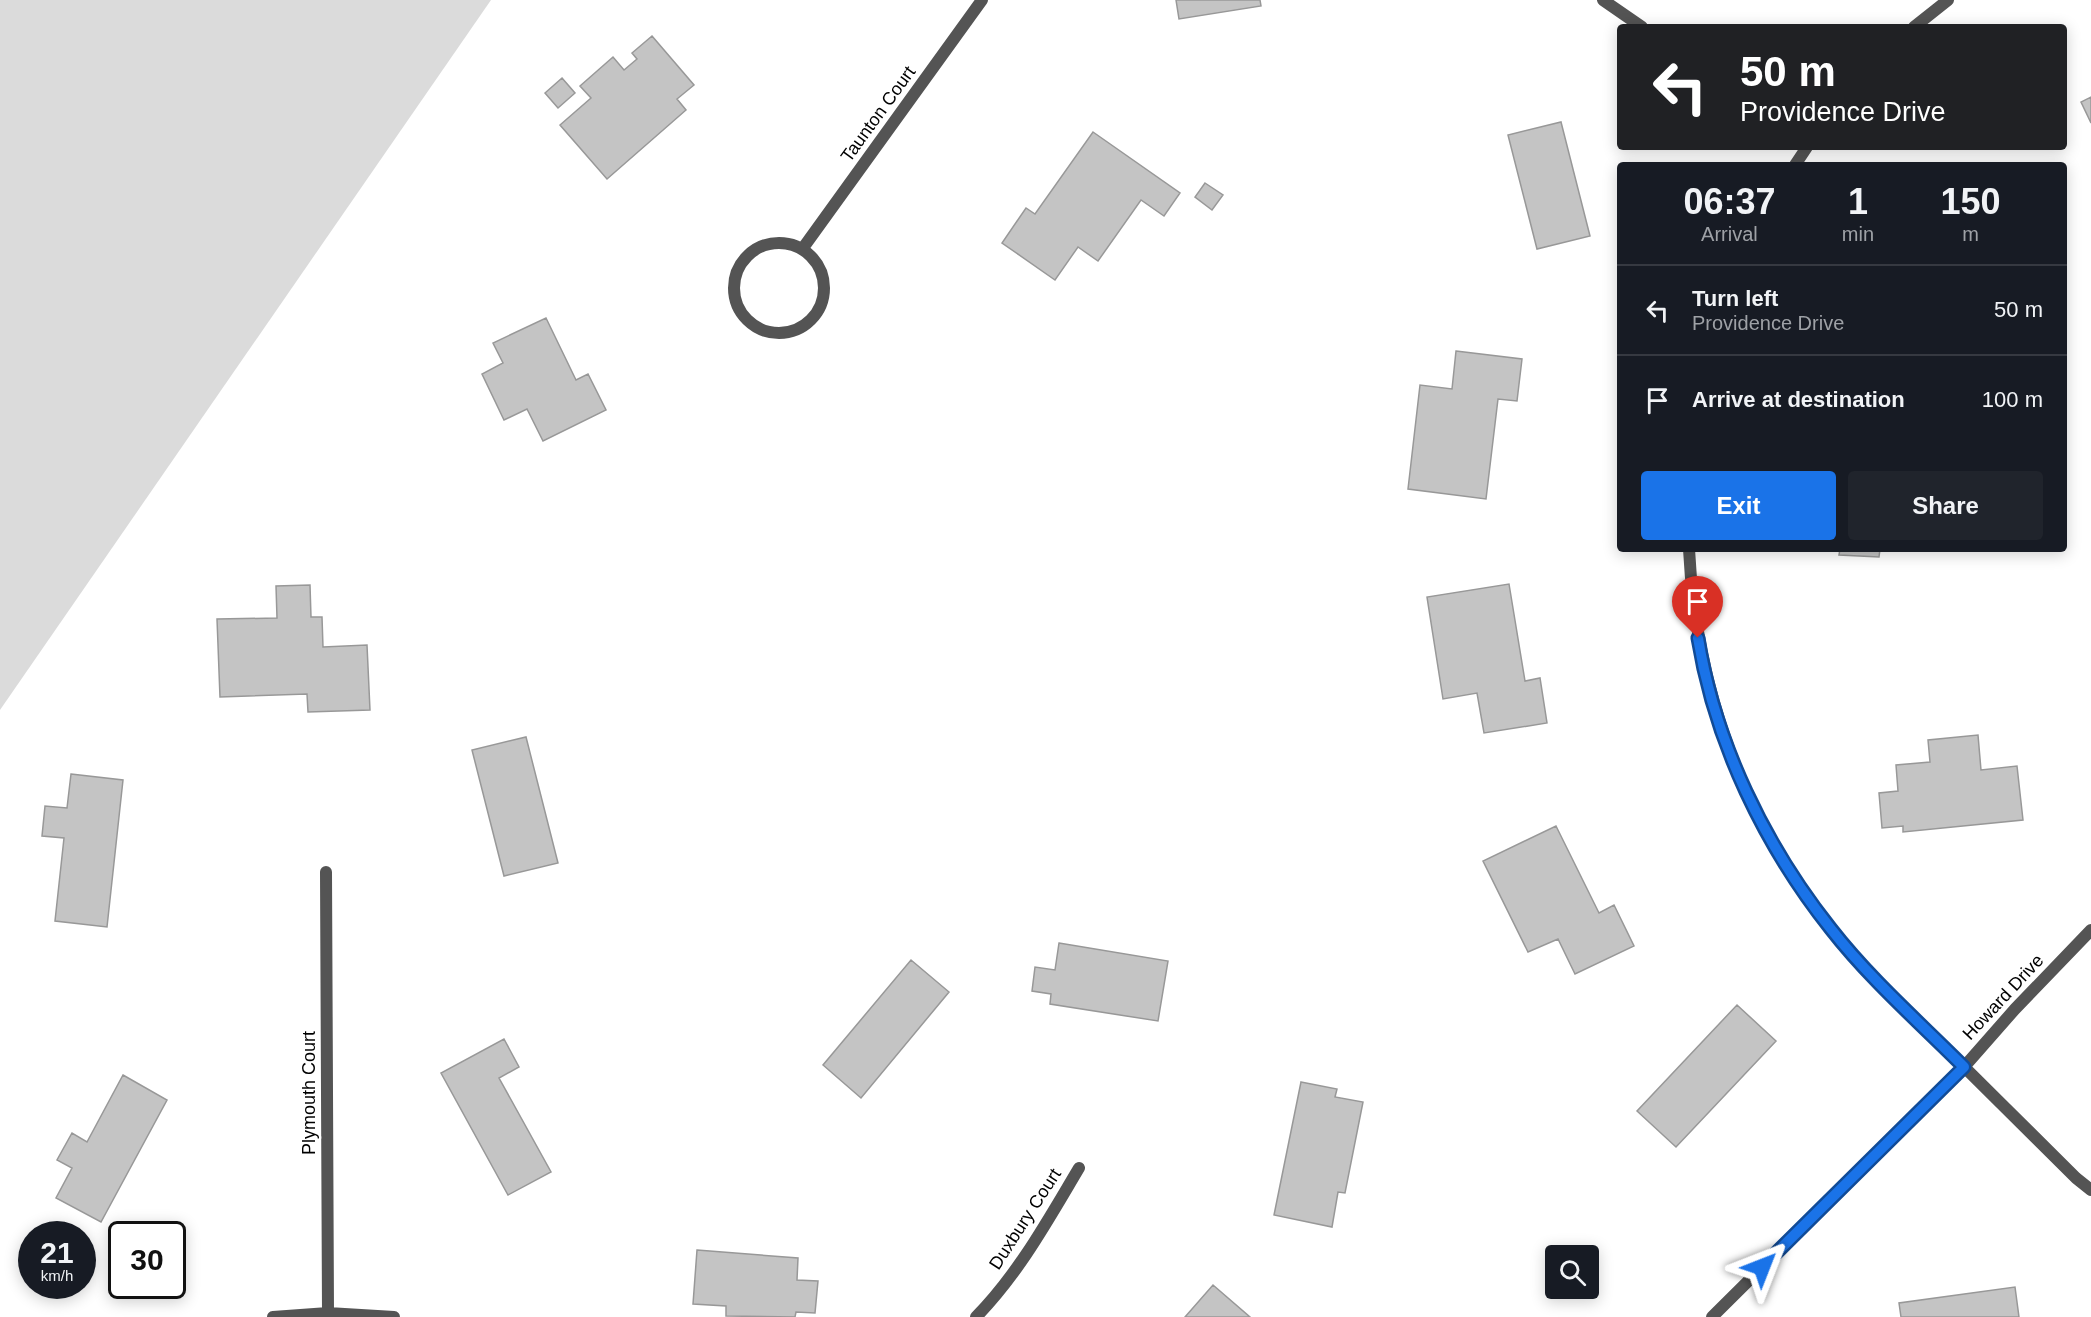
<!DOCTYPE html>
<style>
:root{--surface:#171b24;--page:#20242c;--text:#f1f3f6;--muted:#9ea1a6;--line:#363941;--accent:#1a73e8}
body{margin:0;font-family:Helvetica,sans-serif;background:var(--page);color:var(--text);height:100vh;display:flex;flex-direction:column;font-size:22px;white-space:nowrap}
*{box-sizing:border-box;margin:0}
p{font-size:20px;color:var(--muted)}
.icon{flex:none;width:33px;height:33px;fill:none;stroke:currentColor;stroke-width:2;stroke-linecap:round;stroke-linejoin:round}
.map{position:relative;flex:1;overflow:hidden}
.drawer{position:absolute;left:1617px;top:162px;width:450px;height:390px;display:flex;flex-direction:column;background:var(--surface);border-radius:6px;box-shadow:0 3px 15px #0003}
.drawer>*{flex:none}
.guide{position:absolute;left:1617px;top:24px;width:450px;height:126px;border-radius:6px;box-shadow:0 3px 15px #0003;background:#202124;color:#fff;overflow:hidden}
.fabs{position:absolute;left:1545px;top:1245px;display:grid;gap:12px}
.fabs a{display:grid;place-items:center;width:54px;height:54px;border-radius:6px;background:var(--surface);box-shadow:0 3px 15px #0003;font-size:30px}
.speed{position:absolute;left:18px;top:1221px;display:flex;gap:12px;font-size:30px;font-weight:700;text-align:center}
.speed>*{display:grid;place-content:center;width:78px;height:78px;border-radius:50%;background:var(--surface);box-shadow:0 3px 15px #0003;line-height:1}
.speed small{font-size:15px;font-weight:400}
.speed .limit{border:3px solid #111;border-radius:9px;background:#fff;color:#111}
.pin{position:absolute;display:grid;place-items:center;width:51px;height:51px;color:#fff;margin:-62px -26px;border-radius:50% 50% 50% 0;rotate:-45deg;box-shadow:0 0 6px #0007}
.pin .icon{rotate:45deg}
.me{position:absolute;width:66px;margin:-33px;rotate:45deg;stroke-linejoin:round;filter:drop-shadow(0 0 4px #0008)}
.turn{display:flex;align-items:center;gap:21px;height:126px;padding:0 24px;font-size:27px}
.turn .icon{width:78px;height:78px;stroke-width:2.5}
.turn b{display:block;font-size:42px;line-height:51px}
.eta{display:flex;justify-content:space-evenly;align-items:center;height:102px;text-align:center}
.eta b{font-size:36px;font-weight:800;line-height:42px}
.button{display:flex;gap:12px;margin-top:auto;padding:12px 24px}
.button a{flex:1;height:69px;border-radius:6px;background:var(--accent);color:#fff;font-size:24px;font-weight:800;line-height:69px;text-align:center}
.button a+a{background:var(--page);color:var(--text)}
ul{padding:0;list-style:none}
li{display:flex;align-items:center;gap:18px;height:90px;padding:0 24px;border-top:2px solid var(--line)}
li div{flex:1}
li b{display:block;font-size:22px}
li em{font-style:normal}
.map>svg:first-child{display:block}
</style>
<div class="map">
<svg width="2091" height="1317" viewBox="0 0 2091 1317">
<rect width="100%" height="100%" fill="#fff"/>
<!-- green -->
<path fill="#dbdbdb" d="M 0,0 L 491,0 L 0,710 Z"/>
<!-- building -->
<path fill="#c4c4c4" stroke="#989898" stroke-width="1.5" d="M 1176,0 L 1260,0 L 1261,6 L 1179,19 Z
M 652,36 L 694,85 L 677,99 L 686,110 L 607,179 L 560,125 L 591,98 L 580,86 L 613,57 L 624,70 L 637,59 L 632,53 Z
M 562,78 L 575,93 L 558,108 L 545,93 Z
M 2091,97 L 2091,123 L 2081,102 Z
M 1561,122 L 1590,236 L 1537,249 L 1508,135 Z
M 1093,132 L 1180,193 L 1164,216 L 1141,200 L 1098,261 L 1078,247 L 1055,280 L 1002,243 L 1026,208 L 1035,214 Z
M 1205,183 L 1223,195 L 1212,210 L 1195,197 Z
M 546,318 L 576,380 L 588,374 L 606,410 L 543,441 L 527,409 L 504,420 L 482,374 L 503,363 L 493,343 Z
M 1456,351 L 1522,359 L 1517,401 L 1498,399 L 1486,499 L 1408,489 L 1420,385 L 1452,389 Z
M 1840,549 L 1880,549 L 1879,557 L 1839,555 Z
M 1509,584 L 1525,681 L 1540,678 L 1547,723 L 1484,733 L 1477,693 L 1443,699 L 1427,597 Z
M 310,585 L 311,617 L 322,617 L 323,647 L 367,645 L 370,710 L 308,712 L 307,694 L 220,697 L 217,619 L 277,618 L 276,586 Z
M 1978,735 L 1981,770 L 2017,766 L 2023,820 L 1903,832 L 1903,826 L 1882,828 L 1879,793 L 1898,791 L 1896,765 L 1930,762 L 1928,740 Z
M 526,737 L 558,863 L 504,876 L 472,750 Z
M 71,774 L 123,780 L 107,927 L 55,921 L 64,838 L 42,836 L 45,806 L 67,808 Z
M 1556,826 L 1599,913 L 1614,905 L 1634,946 L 1575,974 L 1558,939 L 1528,952 L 1483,861 Z
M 1059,943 L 1168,961 L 1158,1021 L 1050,1004 L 1051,994 L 1032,991 L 1035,967 L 1055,970 Z
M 911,960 L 949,992 L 861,1098 L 823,1065 Z
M 1737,1005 L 1776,1041 L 1676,1147 L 1637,1111 Z
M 504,1039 L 519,1067 L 499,1078 L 551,1172 L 508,1195 L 441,1073 Z
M 123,1075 L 167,1100 L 101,1222 L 56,1198 L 72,1168 L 57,1160 L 72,1133 L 87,1142 Z
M 1301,1082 L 1337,1089 L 1335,1097 L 1363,1102 L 1345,1193 L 1338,1192 L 1332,1227 L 1274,1215 Z
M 697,1250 L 798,1258 L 797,1280 L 818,1281 L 815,1313 L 796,1312 L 795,1317 L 726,1316 L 726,1306 L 693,1304 Z
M 1213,1285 L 1250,1317 L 1185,1317 Z
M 2015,1287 L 2019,1317 L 1901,1317 L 1899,1303 Z"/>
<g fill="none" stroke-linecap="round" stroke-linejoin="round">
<!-- minor -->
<path stroke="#545454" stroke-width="12" d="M 1603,0 L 1642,27
M 1914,27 L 1948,0
M 1795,165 L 1807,147
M734 288a45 45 0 1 1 90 0a45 45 0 1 1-90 0Z
M 803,248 L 982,0
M 1689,549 C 1696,689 1743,819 1831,929 C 1861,967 1897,1000 1931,1034 C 1979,1082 2028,1130 2076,1178 L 2091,1190
M 326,872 L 328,1313
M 273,1317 L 328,1313 L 394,1317
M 976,1317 C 1019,1273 1048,1220 1079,1168
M 1712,1317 L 1964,1067 L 2015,1009 L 2091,930"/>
</g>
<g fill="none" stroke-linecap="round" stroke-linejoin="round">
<!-- route casing -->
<g stroke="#114b97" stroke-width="15">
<path id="route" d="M 1698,638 C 1715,743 1765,846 1831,929 C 1870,979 1919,1022 1964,1067 L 1762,1267"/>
</g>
<!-- route -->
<use href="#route" stroke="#1a73e8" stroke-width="10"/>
</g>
<g text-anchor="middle" stroke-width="4.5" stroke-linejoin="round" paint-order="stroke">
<!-- street labels -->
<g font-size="18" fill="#000" stroke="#fff">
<text transform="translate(878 114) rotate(-54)" y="6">Taunton Court</text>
<text transform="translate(2003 997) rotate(-47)" y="6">Howard Drive</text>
<text transform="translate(309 1093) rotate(-90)" y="6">Plymouth Court</text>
<text transform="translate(1025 1219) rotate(-57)" y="6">Duxbury Court</text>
</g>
</g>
</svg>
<div class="fabs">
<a><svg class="icon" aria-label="search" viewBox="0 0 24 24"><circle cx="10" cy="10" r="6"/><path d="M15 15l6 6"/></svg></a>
</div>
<div class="speed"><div>21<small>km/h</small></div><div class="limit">30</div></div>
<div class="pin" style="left:1698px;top:638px;background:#d93025"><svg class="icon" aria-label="arrive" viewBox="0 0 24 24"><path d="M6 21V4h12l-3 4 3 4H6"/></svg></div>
<svg class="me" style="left:1762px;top:1267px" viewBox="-20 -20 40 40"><path d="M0-17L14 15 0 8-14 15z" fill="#1a73e8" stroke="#fff" stroke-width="4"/></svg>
<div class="guide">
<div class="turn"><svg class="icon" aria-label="left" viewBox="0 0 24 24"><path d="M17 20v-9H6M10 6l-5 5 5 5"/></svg><div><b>50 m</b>Providence Drive</div></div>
</div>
<section class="drawer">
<div class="eta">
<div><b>06:37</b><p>Arrival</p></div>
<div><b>1</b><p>min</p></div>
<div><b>150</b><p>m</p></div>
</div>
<ul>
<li><svg class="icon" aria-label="left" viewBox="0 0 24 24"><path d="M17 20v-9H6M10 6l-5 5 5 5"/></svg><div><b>Turn left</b><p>Providence Drive</p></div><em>50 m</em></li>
<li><svg class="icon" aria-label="arrive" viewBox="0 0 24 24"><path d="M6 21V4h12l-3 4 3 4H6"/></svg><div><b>Arrive at destination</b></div><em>100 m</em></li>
</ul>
<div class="button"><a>Exit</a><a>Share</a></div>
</section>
</div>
